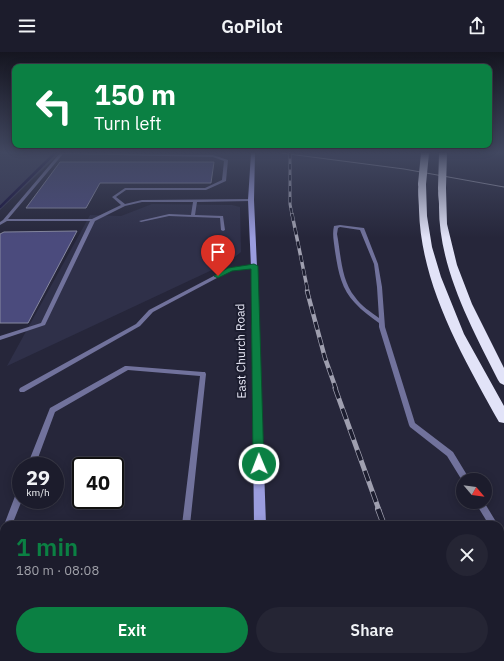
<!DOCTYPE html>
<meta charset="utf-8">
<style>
:root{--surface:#1c1c2c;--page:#252534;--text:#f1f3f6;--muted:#a0a1a9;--line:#3a3a48;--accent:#0b8043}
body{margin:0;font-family:"IBM Plex Sans",sans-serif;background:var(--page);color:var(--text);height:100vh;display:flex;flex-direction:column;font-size:15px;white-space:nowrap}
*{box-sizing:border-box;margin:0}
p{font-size:13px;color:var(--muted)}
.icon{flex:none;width:22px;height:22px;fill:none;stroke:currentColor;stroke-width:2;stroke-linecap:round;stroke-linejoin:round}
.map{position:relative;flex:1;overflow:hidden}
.details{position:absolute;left:0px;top:469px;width:504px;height:140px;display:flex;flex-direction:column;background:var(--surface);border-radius:12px 12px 0 0;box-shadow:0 2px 10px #0003,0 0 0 1px var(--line)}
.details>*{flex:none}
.guide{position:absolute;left:12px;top:12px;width:480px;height:84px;border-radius:8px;box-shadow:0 2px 10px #0003,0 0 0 1px var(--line);background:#0b8043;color:#fff;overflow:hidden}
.needle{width:26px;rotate:119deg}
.tools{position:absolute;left:456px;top:421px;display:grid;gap:8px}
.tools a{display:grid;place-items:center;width:36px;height:36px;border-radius:50%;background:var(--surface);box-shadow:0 2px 10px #0003,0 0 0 1px var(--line);font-size:20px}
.speed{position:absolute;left:12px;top:405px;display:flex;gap:8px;font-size:20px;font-weight:700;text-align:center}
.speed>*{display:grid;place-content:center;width:52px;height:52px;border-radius:50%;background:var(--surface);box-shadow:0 2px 10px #0003,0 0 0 1px var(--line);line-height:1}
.speed small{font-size:10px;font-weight:400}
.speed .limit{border:2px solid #111;border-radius:6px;background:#fff;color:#111}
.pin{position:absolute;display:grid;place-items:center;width:34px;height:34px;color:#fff;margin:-41px -17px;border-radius:50% 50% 50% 0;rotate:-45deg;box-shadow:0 0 4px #0007}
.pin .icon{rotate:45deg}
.me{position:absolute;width:44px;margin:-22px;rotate:359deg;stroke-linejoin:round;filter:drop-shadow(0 0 3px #0008)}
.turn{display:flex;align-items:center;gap:14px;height:84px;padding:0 16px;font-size:18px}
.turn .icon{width:52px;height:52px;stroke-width:2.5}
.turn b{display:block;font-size:28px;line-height:34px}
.round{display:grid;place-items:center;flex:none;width:42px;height:42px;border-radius:21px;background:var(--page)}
.summary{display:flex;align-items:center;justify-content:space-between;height:68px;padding:0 16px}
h1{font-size:24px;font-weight:600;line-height:30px;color:var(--accent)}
.cta{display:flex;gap:8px;margin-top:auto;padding:8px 16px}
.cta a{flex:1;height:46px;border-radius:24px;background:var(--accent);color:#fff;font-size:16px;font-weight:600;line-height:46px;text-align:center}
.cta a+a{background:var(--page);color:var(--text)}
header{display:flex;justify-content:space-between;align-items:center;height:52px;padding:0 16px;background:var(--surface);font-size:18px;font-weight:600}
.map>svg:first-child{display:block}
</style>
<header><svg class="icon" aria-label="menu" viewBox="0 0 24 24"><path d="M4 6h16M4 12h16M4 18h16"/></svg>GoPilot<svg class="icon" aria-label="share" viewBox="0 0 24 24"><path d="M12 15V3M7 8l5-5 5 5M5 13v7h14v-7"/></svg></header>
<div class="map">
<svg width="504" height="609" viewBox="0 0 504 609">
<rect width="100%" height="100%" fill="#26263a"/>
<!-- built -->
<path fill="#2f3049" d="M 152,152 L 232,153 L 240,155 L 241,200 L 227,211 L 7,314 L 90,163 L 121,164 Z"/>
<!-- green -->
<path fill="#373855" d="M 0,101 L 60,101 L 0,158 Z"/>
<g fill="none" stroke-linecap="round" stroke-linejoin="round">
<!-- stream -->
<path stroke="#16103d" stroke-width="2.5" d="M 0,155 L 55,101"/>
</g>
<!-- building -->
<path fill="#4b4b7d" stroke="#8789a1" d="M 60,110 L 214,110 L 211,131 L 100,131 L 86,156 L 26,156 Z
M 77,179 L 28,271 L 0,271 L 0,182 L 4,180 Z"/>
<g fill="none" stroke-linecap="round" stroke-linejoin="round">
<!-- lane -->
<path fill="#71729c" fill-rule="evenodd" d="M 60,101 L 213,103 L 228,108 L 226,129 L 206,138 L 126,138 L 116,145 L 125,152 L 142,148 L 251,147 L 253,148 L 251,149 L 197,150 L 195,163 L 223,164 L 225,178 L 223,179 L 221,178 L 220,166 L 169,164 L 141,170 L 139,169 L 169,162 L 191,163 L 193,150 L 142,150 L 125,154 L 95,169 L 45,273 L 0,288 L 0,284 L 41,271 L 90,169 L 7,169 L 0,173 L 0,170 L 3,168 ZM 63,102 L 213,105 L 224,109 L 222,128 L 205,136 L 125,136 L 112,145 L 121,153 L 92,167 L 8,167 Z
M 340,173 L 364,176 L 378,212 L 382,235 L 385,275 L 415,371 L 453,400 L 470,428 L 463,428 L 463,430 L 447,404 L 410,375 L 409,373 L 379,275 L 379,271 C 371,265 362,259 355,251 C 341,237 338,218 335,199 C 334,190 332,182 334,174 ZM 340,175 L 360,178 L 374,212 L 377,235 L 379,266 C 371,260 361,254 355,245 C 341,228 341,203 337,182 L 338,176 Z
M 254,214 L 256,214 L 256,216 L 232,218 L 153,260 L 140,274 L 24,340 L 20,340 L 19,338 L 20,336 L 136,272 L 149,258 L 229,216 Z
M 125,314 L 127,314 L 203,320 L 205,320 L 206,322 L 190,473 L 182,473 L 200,324 L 128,318 L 55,360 L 35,414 L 27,414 L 50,356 Z
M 21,435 L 22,448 L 12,473 L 4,473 L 17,439 L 18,437 Z
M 475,450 L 484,450 L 498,473 L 489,473 Z
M 500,479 L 503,480 L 504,482 L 504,494 L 501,493 L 500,491 Z
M 355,605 L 365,605 L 365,609 L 355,609 Z"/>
<!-- street -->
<path fill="#71729c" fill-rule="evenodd" d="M 0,480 L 4,480 L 4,490 L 0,490 Z"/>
<!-- secondary -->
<path fill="#9a9cde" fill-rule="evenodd" d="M 251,101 L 255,101 L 254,148 L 257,215 L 266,473 L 254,473 L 251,215 L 248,148 Z
M 252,605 L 266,605 L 266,609 L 252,609 Z"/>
<!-- highway -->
<path fill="#e2e3f8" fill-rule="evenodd" d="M 419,130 L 426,132 L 427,164 L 432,195 L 441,225 L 464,282 L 504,354 L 504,371 L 499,370 C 463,305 421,234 419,158 C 419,149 417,138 419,130 Z
M 439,134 L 446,136 L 447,172 L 457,213 L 472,252 L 504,316 L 504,333 L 500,331 L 498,328 C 471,274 438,215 439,152 C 439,147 437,140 439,134 Z"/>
<!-- tram -->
<path stroke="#9f9faf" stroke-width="1" d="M 281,101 L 404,117 L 504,135"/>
<!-- rail-far4 casing -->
<g stroke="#9f9faf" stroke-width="3">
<path id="rail-far4" d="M 290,101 L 290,152 L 292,163"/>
</g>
<!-- rail-far3 casing -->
<g stroke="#9f9faf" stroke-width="3.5">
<path id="rail-far3" d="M 292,162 L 308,240"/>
</g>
<!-- rail-far2 casing -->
<g stroke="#9f9faf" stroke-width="4.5">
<path id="rail-far2" d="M 307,239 L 325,306 L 336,337"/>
</g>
<!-- rail-far1 casing -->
<g stroke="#9f9faf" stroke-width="5">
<path id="rail-far1" d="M 335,336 L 379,458"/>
</g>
<!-- rail casing -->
<g stroke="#9f9faf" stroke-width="6">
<path id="rail" d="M 378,457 L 384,473
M 436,605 L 438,609"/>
</g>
<!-- rail-far4 -->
<use href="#rail-far4" stroke="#1c1d2f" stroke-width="2" stroke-dasharray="5.5" stroke-linecap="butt"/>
<!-- rail-far3 -->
<use href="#rail-far3" stroke="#1c1d2f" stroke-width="2.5" stroke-dasharray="7" stroke-linecap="butt"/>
<!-- rail-far2 -->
<use href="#rail-far2" stroke="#1c1d2f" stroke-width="3" stroke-dasharray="8" stroke-linecap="butt"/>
<!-- rail-far1 -->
<use href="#rail-far1" stroke="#1c1d2f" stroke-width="3.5" stroke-dasharray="11" stroke-linecap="butt"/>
<!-- rail -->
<use href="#rail" stroke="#1c1d2f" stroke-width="4.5" stroke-dasharray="14" stroke-linecap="butt"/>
<!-- highway-bridge -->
<path stroke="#e2e3f8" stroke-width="8" d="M 422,132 L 425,101
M 442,136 L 443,101"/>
</g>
<!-- sky -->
<linearGradient id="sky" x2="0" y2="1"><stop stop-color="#151520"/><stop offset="0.54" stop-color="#414760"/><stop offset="1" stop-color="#414760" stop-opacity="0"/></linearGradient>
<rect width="504" height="186" fill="url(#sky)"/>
<!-- route -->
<path fill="#0b8043" stroke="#07532c" d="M 254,212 L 258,214 L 264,412 L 263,416 L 259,417 L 255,416 L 253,412 L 251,217 L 232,219 L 218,226 L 214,224 L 228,216 Z"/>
<g text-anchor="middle" stroke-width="4" stroke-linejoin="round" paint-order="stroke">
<!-- street labels -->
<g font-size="12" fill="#e8e8f6" stroke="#1c1d2f">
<text transform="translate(241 299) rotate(-91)" y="4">East Church Road</text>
</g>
</g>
</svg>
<div class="tools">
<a><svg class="needle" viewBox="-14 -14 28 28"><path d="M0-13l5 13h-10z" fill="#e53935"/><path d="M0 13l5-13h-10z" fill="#a0a1a9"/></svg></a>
</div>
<div class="speed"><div>29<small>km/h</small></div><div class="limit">40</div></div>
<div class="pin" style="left:218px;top:224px;background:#d93025"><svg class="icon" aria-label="arrive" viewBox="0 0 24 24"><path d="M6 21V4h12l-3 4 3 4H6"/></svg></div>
<svg class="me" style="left:259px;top:412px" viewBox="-20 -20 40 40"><circle r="17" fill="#0b8043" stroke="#fff" stroke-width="3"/><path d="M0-11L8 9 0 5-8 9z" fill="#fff"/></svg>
<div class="guide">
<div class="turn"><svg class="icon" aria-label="left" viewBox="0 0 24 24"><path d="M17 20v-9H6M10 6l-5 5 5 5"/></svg><div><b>150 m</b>Turn left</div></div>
</div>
<section class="details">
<div class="summary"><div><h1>1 min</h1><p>180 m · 08:08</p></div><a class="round"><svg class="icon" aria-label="close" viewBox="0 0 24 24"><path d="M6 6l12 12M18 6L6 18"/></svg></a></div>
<div class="cta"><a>Exit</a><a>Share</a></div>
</section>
</div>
